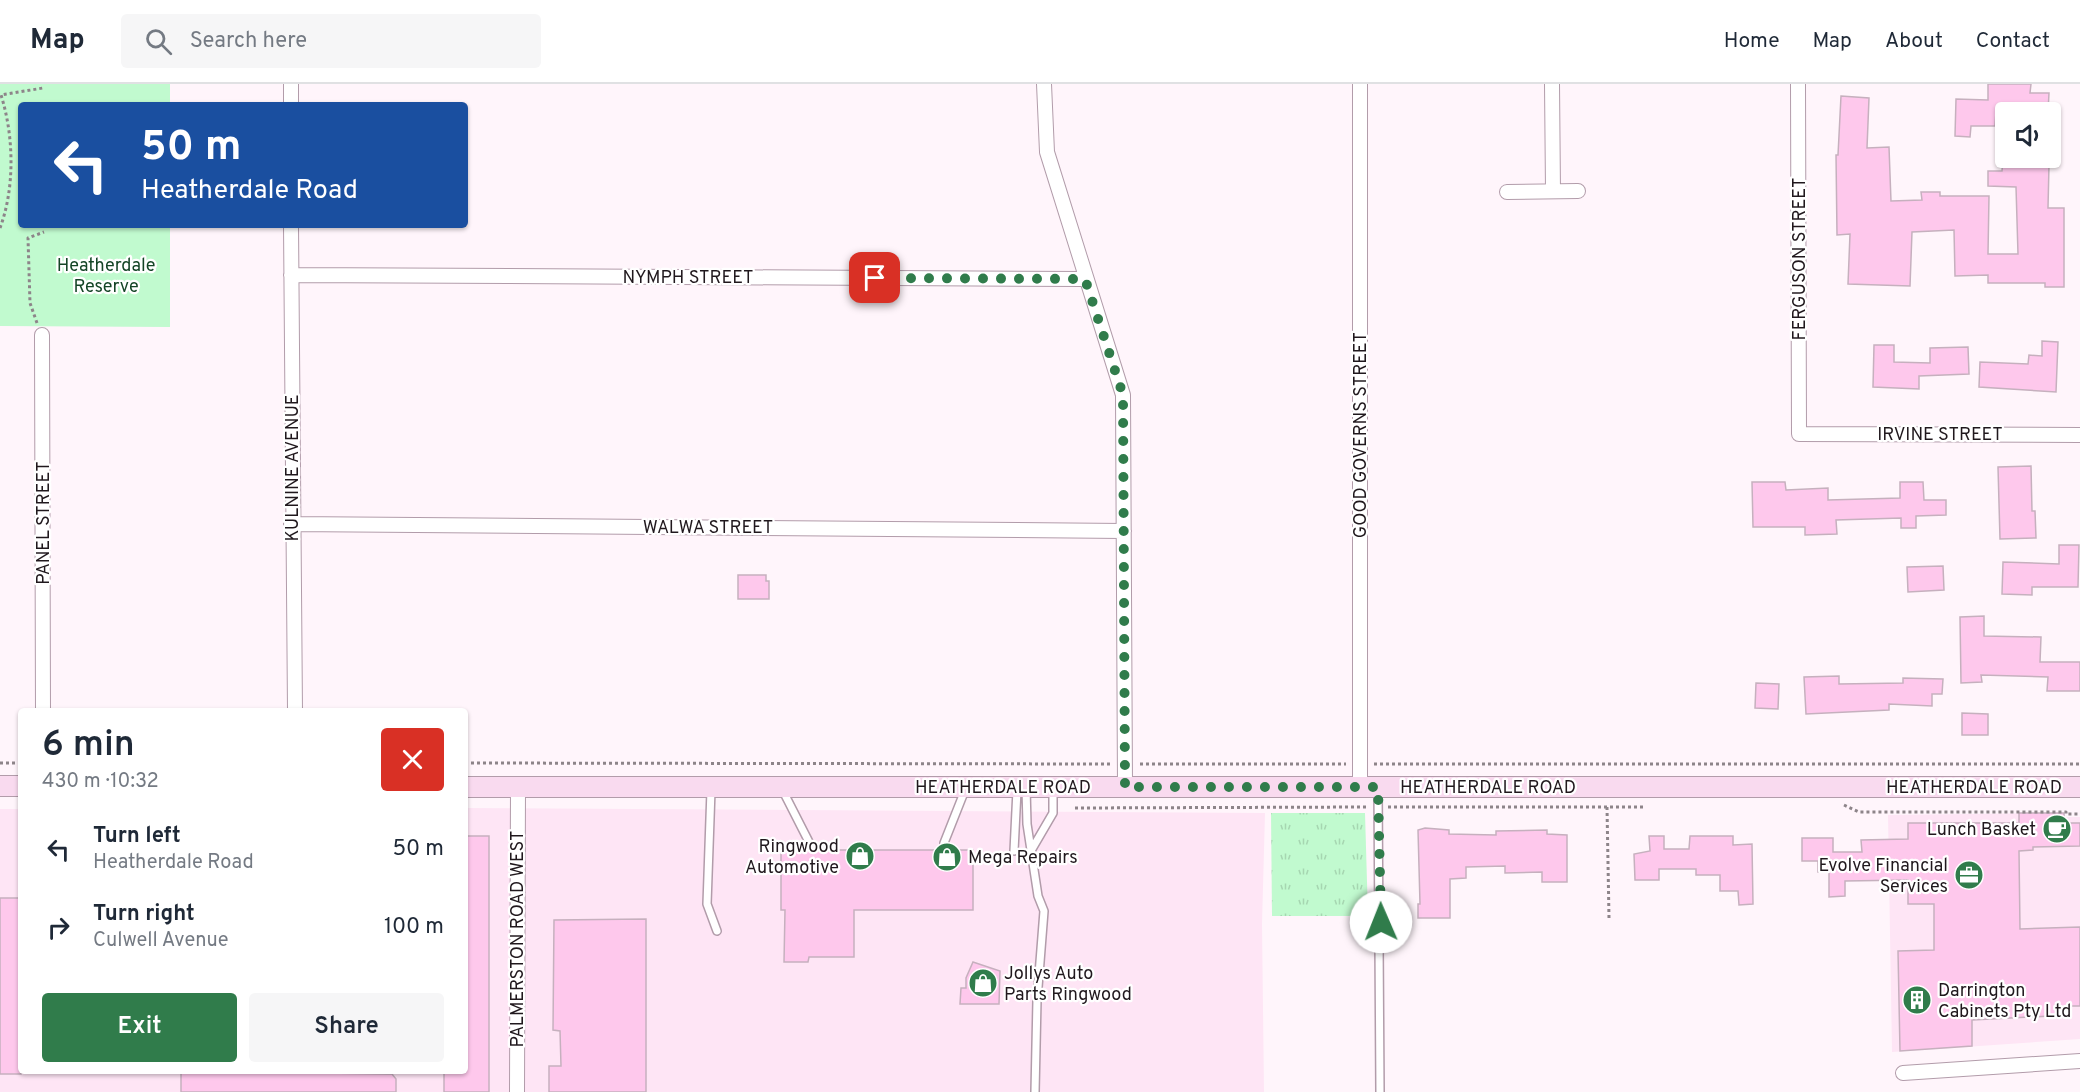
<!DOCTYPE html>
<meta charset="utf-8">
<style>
:root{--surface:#fff;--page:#f6f6f7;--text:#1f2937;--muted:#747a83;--line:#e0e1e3;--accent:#307c4b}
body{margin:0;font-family:Overpass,sans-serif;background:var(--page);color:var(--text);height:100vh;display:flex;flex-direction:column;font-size:22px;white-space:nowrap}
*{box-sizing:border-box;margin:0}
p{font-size:20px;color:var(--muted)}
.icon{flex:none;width:33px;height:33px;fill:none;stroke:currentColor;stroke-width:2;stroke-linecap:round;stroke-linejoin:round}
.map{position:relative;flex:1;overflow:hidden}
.panel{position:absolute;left:18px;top:624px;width:450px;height:366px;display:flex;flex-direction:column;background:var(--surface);border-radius:6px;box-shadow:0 2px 4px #0004}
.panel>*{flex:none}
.hud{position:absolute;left:18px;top:18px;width:450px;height:126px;border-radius:6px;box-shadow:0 2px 4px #0004;background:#1a4fa0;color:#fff;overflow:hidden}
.fabs{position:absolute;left:1995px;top:18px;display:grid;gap:12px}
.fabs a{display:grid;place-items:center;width:66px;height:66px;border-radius:6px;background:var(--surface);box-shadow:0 2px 4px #0004;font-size:30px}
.pin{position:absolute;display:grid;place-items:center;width:51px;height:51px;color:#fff;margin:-26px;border-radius:12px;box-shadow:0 3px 9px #0006}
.me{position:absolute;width:66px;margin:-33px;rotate:359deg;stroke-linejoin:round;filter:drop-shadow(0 0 4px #0008)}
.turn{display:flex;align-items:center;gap:21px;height:126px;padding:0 24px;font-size:27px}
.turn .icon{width:78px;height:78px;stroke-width:2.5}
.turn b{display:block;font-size:42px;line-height:51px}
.round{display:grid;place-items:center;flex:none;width:63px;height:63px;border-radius:6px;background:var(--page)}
.head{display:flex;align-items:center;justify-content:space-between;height:102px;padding:0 24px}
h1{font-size:36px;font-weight:600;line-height:45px}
.action{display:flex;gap:12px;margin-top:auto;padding:12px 24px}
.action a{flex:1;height:69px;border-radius:6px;background:var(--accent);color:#fff;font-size:24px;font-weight:600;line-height:69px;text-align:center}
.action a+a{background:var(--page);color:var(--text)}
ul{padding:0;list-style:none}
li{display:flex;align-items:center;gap:18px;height:78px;padding:0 24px}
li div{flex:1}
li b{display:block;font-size:22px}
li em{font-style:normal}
header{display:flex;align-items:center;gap:36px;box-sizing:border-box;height:84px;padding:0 30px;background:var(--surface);border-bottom:2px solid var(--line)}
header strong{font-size:28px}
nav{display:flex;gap:33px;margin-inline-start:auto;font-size:21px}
.search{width:420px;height:54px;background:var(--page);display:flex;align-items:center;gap:15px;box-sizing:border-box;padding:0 21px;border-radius:6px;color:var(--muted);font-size:22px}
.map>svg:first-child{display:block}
</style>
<header>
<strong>Map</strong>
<div class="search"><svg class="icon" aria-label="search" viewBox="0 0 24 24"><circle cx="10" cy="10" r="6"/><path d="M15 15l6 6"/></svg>Search here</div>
<nav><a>Home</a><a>Map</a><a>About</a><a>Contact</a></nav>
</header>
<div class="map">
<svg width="2080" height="1008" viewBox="0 0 2080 1008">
<defs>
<pattern id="grass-tufts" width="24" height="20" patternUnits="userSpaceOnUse" patternTransform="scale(1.5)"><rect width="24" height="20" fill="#c1facf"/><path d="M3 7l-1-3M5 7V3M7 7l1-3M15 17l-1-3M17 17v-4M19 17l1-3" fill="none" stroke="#a6d6b1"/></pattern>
</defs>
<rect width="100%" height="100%" fill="#fff5fb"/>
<!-- built -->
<path fill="#fee5f5" d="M 465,724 L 1265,729 L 1262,840 L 1264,1008 L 0,1008 L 0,725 L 21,725 L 21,987 L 465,987 Z
M 2064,729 L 2065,733 L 2080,733 L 2080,955 L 1892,968 L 1888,731 Z"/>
<!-- grass -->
<path fill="url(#grass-tufts)" d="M 1271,729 L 1365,729 L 1368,832 L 1272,832 Z"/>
<!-- park -->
<path fill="#c1facf" d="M 0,0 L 170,0 L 170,21 L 21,21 L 21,141 L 170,141 L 170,243 L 0,242 Z"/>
<!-- building -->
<path fill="#fec8ec" stroke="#c6b0be" stroke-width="1.5" d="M 1988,0 L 2031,0 L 2030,9 L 2049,9 L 2048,28 L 1996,28 L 1995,42 L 1971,42 L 1970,53 L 1955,52 L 1956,15 L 1988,16 Z
M 1841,12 L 1869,14 L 1867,64 L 1889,63 L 1891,117 L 1922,116 L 1921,108 L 1940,108 L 1940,112 L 1989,112 L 1988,170 L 2018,170 L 2016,103 L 1988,102 L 1988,87 L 2002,87 L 2003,74 L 2023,74 L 2023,80 L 2049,81 L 2048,124 L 2064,124 L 2064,203 L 2045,203 L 2045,199 L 1988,199 L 1988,191 L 1955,192 L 1954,146 L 1912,148 L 1910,202 L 1848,200 L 1850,150 L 1837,151 L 1836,71 L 1838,71 Z
M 2042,257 L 2058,258 L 2056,308 L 1979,303 L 1980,278 L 2028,280 L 2029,271 L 2042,272 Z
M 1874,261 L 1894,261 L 1894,278 L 1930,279 L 1930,264 L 1968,263 L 1969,290 L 1919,292 L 1919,305 L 1873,303 Z
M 2031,382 L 2032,427 L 2035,427 L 2036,454 L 2000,455 L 1998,383 Z
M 1752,398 L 1785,398 L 1786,406 L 1828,404 L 1828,416 L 1900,414 L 1900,398 L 1923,398 L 1924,416 L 1946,416 L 1946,431 L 1916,432 L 1916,444 L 1901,444 L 1901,434 L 1836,436 L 1837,450 L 1805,451 L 1805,443 L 1753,443 Z
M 2059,461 L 2079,461 L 2078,503 L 2032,503 L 2032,511 L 2002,510 L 2003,478 L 2059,480 Z
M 1943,482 L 1944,506 L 1908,508 L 1907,483 Z
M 738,491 L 766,491 L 766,497 L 769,497 L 769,515 L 738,515 Z
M 1984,532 L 1984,552 L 2041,553 L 2040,578 L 2080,578 L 2080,607 L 2047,607 L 2048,593 L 1981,591 L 1982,598 L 1961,599 L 1960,533 Z
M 1839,592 L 1839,600 L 1903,599 L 1903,594 L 1943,595 L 1942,610 L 1932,610 L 1932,622 L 1889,620 L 1889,626 L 1806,630 L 1804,593 Z
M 1756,599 L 1779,600 L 1778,625 L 1755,624 Z
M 1962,629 L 1988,630 L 1988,651 L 1962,651 Z
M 2019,729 L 2064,729 L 2064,739 L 2080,739 L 2080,762 L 2033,763 L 2033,766 L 2019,767 L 2020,845 L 2080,843 L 2080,922 L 2069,922 L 2069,931 L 1972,936 L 1972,962 L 1900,967 L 1898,867 L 1934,866 L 1934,820 L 1908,820 L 1908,796 L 1845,797 L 1845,812 L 1829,813 L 1829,788 L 1818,788 L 1818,777 L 1802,777 L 1802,754 L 1833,754 L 1833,768 L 1862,768 L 1861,756 L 1908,755 L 1908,739 L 2019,739 Z
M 1425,744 L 1449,746 L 1449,750 L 1496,751 L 1496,747 L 1547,746 L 1547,750 L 1567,751 L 1567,798 L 1542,798 L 1542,788 L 1505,789 L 1505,782 L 1466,783 L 1466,794 L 1450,795 L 1450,834 L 1418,834 L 1418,820 L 1420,820 L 1418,746 Z
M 467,752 L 489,752 L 489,1008 L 444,1008 L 444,987 L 465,987 L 465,755 Z
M 1649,752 L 1664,752 L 1664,765 L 1689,765 L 1690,752 L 1733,752 L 1733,761 L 1752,760 L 1753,820 L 1739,821 L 1738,807 L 1720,807 L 1720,791 L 1696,791 L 1696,785 L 1659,785 L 1659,796 L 1635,796 L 1634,770 L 1650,767 Z
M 781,766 L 973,766 L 973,826 L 854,826 L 854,873 L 809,873 L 808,878 L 784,878 L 785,826 L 781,826 Z
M 0,814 L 21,814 L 21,990 L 0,990 Z
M 646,835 L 646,1008 L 549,1008 L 549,982 L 561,982 L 560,947 L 553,946 L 554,836 Z
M 973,878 L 1000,887 L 999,920 L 960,920 L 961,904 L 966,904 L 966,894 Z
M 181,987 L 392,990 L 396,995 L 396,1008 L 181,1008 Z"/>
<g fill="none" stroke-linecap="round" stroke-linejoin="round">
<!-- service casing -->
<g stroke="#b29caa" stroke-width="10">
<path id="service" d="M 1026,704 L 1027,740 L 1038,812 L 1044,827 L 1037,916 L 1035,1008
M 1378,705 L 1380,1008
M 711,706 L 707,820 L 717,847
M 783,707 L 809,758
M 944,759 L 965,706
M 1032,765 L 1053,729 L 1053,704
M 1014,767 L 1017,706"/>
</g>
<!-- minor casing -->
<g stroke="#b29caa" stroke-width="16">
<path id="minor" d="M 1044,0 L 1047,68 L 1123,311 L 1125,703
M 1552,0 L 1553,107
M 1798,0 L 1799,350 L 2080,351
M 291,21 L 291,0
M 1507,108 L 1578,107
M 291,141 L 295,627
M 291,191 L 1085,195
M 42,251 L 43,627
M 291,440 L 1124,447
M 1360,703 L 1360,0
M 1903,989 L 2080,977
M 517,1008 L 518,703"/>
</g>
<!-- secondary casing -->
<g stroke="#b29caa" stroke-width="22">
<path id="secondary" d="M 0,702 L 21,702
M 465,703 L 2080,703"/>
</g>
<!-- path -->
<path stroke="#8d8489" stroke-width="3" stroke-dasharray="3 3" stroke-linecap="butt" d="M 0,144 C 15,104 14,52 1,11 L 43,4
M 37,239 L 30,219 L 28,154 L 44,148
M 0,679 L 21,679
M 465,679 L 1112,680
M 1140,680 L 1346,680
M 1374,680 L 2080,680
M 1844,721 L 1859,728 L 2066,728 L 2066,730 L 2080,730
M 1388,723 L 1646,723
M 1607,723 L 1609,834
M 1075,724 L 1367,723"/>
<!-- service -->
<use href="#service" stroke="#fff" stroke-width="7"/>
<!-- minor -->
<use href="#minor" stroke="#fff" stroke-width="14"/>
<!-- secondary -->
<use href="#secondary" stroke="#f9daef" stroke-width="20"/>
</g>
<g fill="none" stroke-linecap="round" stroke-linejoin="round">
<!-- route -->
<path stroke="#307c4b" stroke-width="10" stroke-dasharray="0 18" d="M 875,194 L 1085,195 L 1123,311 L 1125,703 L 1378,703 L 1381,838"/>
</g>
<!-- icons -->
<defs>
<g id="cafe-disc" transform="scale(1.5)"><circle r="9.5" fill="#307c4b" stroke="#fff"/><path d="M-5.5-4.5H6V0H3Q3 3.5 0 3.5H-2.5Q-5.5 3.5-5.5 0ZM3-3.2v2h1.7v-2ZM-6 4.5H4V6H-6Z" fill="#fff"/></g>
<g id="shop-disc" transform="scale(1.5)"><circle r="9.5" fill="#307c4b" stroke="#fff"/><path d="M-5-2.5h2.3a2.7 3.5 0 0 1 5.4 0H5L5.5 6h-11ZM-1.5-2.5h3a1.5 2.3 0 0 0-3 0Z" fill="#fff"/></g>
<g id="office-disc" transform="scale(1.5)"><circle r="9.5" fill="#307c4b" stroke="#fff"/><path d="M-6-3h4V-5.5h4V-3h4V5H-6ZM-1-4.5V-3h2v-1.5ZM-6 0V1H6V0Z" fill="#fff"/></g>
<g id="building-disc" transform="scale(1.5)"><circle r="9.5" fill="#307c4b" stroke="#fff"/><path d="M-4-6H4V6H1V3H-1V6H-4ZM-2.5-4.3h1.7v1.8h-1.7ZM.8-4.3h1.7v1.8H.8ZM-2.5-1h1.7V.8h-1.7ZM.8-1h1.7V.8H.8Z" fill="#fff"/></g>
</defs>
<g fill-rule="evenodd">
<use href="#cafe-disc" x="2057" y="745"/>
<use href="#shop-disc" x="860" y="772"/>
<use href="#shop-disc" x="947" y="773"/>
<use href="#office-disc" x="1969" y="791"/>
<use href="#shop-disc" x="983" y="899"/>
<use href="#building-disc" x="1917" y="916"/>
</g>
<g text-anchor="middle" stroke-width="4.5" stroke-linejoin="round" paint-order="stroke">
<!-- street labels -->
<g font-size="18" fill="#20181d" stroke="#fff">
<text transform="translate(1799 175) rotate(-90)" y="6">FERGUSON STREET</text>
<text x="688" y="199">NYMPH STREET</text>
<text x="1940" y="356">IRVINE STREET</text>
<text transform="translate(1360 351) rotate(-90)" y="6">GOOD GOVERNS STREET</text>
<text transform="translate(292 384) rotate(-90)" y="6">KULNINE AVENUE</text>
<text transform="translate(43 439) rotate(-90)" y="6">PANEL STREET</text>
<text x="708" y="449">WALWA STREET</text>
<text x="1003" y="709">HEATHERDALE ROAD</text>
<text x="1488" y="709">HEATHERDALE ROAD</text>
<text x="1974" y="709">HEATHERDALE ROAD</text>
<text transform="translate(517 855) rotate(-90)" y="6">PALMERSTON ROAD WEST</text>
</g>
<!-- park labels -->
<g font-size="18" fill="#144526" stroke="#fff">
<text x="106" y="187">Heatherdale<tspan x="106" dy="21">Reserve</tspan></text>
</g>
<!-- poi labels -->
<g font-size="18" fill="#20181d" stroke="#fff" text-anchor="end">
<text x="2036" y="751">Lunch Basket</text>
<text x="839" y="768">Ringwood<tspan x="839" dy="21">Automotive</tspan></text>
<text x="968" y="779" text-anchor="start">Mega Repairs</text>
<text x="1948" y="787">Evolve Financial<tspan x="1948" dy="21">Services</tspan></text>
<text x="1004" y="895" text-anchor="start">Jollys Auto<tspan x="1004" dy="21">Parts Ringwood</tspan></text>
<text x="1938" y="912" text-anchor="start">Darrington<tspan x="1938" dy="21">Cabinets Pty Ltd</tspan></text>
</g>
</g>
</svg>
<div class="fabs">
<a><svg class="icon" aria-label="sound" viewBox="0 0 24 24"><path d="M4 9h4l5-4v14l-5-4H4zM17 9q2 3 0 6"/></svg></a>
</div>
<div class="pin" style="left:875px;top:194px;background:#d93025"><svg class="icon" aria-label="arrive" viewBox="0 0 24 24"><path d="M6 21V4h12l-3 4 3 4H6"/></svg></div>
<svg class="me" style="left:1381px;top:838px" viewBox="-20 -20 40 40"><circle r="19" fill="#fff"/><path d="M0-13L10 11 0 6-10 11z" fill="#307c4b"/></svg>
<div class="hud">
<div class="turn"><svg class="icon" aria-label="left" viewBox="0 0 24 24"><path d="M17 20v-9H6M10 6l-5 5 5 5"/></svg><div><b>50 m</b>Heatherdale Road</div></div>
</div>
<section class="panel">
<div class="head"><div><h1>6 min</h1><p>430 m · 10:32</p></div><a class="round" style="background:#d93025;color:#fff"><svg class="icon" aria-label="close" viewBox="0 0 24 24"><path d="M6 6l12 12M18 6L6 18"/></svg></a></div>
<ul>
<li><svg class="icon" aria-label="left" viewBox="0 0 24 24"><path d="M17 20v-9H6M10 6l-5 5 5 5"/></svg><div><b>Turn left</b><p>Heatherdale Road</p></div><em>50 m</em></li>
<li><svg class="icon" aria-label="right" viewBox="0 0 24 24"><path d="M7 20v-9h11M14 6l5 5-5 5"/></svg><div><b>Turn right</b><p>Culwell Avenue</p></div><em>100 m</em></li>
</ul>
<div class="action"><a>Exit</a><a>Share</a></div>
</section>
</div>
